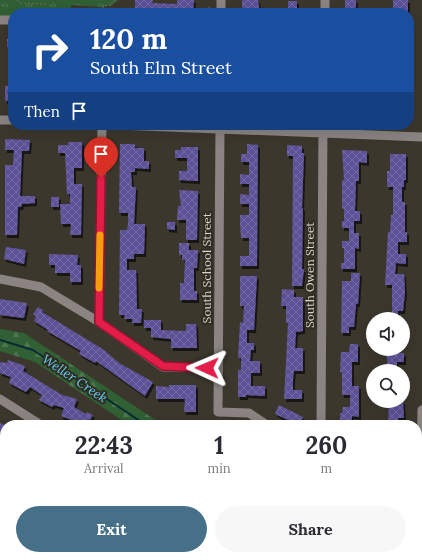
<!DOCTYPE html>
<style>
:root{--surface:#fff;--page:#f7f7f7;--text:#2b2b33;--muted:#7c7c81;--accent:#467088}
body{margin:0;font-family:Lora,serif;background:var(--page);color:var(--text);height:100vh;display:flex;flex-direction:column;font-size:15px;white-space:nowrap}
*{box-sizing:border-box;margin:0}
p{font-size:13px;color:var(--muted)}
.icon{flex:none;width:22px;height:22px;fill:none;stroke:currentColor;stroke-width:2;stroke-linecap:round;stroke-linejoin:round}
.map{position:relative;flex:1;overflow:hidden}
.sheet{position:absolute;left:0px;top:420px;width:422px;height:140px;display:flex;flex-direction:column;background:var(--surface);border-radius:16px 16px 0 0;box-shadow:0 4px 16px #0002}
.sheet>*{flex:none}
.top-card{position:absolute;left:8px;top:8px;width:406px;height:122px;border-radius:16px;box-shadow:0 4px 16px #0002;background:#1a4fa0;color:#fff;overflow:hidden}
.tools{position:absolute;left:366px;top:312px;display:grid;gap:8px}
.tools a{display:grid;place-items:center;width:44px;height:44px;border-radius:50%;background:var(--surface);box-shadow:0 4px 16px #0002;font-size:20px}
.pin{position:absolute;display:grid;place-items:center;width:34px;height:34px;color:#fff;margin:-41px -17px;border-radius:50% 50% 50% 0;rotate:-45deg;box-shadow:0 0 4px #0007}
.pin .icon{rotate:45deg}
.me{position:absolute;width:44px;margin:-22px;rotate:271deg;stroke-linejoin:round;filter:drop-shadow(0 0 3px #0008)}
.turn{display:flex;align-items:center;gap:14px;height:84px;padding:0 16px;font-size:18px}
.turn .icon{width:52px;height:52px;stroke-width:2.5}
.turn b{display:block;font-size:28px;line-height:34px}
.then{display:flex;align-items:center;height:38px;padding:0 16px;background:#0003;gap:8px;font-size:15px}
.eta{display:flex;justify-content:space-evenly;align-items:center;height:68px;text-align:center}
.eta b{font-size:24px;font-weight:700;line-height:28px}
.action{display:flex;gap:8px;margin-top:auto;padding:8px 16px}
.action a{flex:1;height:46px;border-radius:24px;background:var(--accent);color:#fff;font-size:16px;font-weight:700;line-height:46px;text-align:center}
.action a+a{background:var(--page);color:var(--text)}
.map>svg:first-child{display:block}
</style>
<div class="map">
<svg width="422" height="560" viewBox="0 0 422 560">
<defs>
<pattern id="grass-tufts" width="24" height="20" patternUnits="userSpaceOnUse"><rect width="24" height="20" fill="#306034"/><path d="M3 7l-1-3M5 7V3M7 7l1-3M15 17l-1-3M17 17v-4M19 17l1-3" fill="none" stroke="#4d7650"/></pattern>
<pattern id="forest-firs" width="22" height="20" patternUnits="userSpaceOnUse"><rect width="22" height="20" fill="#306034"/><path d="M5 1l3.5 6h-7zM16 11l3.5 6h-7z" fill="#4d7650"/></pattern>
<pattern id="building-cross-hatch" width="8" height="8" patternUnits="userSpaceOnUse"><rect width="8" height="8" fill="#5d5197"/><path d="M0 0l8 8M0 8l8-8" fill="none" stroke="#7469a4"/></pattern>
<filter id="shadow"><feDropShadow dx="2" dy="3" stdDeviation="0" flood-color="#0009"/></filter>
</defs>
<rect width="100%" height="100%" fill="#3b372d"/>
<!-- grass -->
<path fill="url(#grass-tufts)" d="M 0,0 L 118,0 L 112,5 L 101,7 L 71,5 L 71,13 L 13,13 L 13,18 L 0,17 Z"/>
<!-- forest -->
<path fill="url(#forest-firs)" d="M 0,329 L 24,333 L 163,425 L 129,425 L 35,362 L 0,351 Z
M 209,420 L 243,421 L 241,425 L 209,425 Z"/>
<!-- pitch -->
<path fill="#306034" d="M 54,0 L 108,0 L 100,3 Z"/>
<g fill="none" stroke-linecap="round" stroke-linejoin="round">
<!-- stream -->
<path stroke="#062b35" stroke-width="2" d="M 0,340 L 33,350 L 146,425"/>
</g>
<!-- building -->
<path fill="url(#building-cross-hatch)" filter="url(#shadow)" d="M 135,0 L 153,0 L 152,3 L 177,4 L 177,0 L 194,0 L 193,13 L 135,13 Z
M 242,0 L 258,0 L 260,13 L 249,13 L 249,8 L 242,8 Z
M 345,0 L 356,0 L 356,13 L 345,13 Z
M 393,0 L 408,0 L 408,13 L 393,13 Z
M 288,1 L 297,1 L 297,13 L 288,13 Z
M 7,39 L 13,39 L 13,48 L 7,47 Z
M 5,86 L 13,86 L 13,101 L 5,101 Z
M 5,139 L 30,140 L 29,151 L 22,151 L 20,196 L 35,196 L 35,203 L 22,204 L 21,207 L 18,207 L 17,235 L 5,235 L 5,165 L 13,165 L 14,150 L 5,150 Z
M 68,142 L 82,142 L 82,168 L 74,168 L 74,184 L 82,184 L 81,235 L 70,235 L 71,224 L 61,224 L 60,204 L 70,204 L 70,194 L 67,194 L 65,153 L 58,153 L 58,145 L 68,145 Z
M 120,144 L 135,144 L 135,148 L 144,148 L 144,161 L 149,161 L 149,169 L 135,168 L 135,172 L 131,172 L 132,187 L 136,187 L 134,224 L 145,224 L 144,254 L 134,254 L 134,259 L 127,259 L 127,270 L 136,270 L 137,309 L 142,309 L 141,323 L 132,323 L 132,319 L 124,319 L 125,315 L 119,315 L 120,230 L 127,230 L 128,224 L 128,213 L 119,213 Z
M 247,144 L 258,145 L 257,266 L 240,266 L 240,256 L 249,256 L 249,238 L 241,238 L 240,225 L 240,215 L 249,215 L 249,204 L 240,204 L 240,194 L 249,195 L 249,184 L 240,184 L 240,174 L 249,175 L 249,162 L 241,162 L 241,154 L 247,154 Z
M 287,145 L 302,146 L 302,153 L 304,153 L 302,208 L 303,208 L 302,269 L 304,269 L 302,286 L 292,286 L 293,156 L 287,156 Z
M 181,147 L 198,147 L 198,181 L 179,180 L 179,171 L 187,171 L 187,158 L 175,158 L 175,150 L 181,150 Z
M 342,150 L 367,151 L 367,163 L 359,162 L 359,181 L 356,181 L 355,211 L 360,211 L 360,221 L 354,221 L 354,233 L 359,233 L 359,249 L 355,248 L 355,269 L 341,269 L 341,263 L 344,263 L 344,248 L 342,248 L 342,241 L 349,241 L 349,228 L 342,228 L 342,221 L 344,221 L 344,209 L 342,208 L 342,180 L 344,180 Z
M 390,154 L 406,154 L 406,180 L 404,180 L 404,187 L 402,187 L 402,202 L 405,202 L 405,232 L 407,232 L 407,242 L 398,242 L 398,254 L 406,254 L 406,264 L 396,263 L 395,274 L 404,274 L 405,292 L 403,311 L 398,311 L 398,319 L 392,319 L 392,285 L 385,285 L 388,232 L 390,232 L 391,215 L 393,215 L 393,187 L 387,187 L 387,171 L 390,171 Z
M 179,190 L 198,191 L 197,240 L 186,240 L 186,220 L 177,220 L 178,206 L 181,206 Z
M 51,197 L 59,197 L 59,207 L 51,207 Z
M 167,222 L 175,222 L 175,230 L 167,229 Z
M 179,243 L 189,243 L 189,250 L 198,250 L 197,268 L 194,268 L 194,291 L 197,291 L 197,300 L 180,300 L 180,283 L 184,283 L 185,260 L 182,260 L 182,255 L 179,255 Z
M 6,247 L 26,250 L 24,264 L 4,259 Z
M 49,254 L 78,255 L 77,265 L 81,265 L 81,282 L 70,282 L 70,273 L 55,273 L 55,265 L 49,265 Z
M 351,273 L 360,273 L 358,304 L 356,304 L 354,327 L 349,327 L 349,333 L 341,333 L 342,281 L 351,281 Z
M 240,276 L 257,276 L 254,330 L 247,330 L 247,343 L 254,343 L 254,350 L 251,350 L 250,361 L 260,361 L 260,373 L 251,373 L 251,386 L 265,386 L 265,396 L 246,395 L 246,397 L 238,397 L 238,370 L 241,370 L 241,358 L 238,358 L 240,322 L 243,323 L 244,306 L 240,306 Z
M 282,289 L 294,290 L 294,297 L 303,297 L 303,331 L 296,332 L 295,348 L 303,348 L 303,371 L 294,371 L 293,379 L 293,390 L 302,390 L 302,399 L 284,399 L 288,323 L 286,323 L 286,306 L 281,306 Z
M 0,299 L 27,303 L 24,318 L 0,315 Z
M 38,307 L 43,310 L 42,312 L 104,350 L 119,363 L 153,382 L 145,396 L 96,361 L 95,363 L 79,354 L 81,351 L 47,331 L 48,330 L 34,321 L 36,316 L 33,314 Z
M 144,320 L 161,320 L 161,330 L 186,331 L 186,324 L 196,324 L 197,348 L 171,348 L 171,339 L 151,337 L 151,328 L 144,328 Z
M 350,344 L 358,344 L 358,362 L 352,362 L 352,386 L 359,386 L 359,417 L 352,416 L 352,423 L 340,423 L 340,413 L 342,413 L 343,407 L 350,407 L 350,395 L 342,395 L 342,372 L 340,372 L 341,352 L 349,352 Z
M 386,349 L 395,349 L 395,353 L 404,353 L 404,362 L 397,362 L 397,371 L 388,371 Z
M 8,360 L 25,366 L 23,371 L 62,395 L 77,399 L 74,407 L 86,414 L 87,412 L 93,415 L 87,425 L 79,425 L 80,423 L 61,416 L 64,408 L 54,405 L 52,407 L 39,400 L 42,395 L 30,387 L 26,392 L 9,383 L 11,377 L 0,373 L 0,362 L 7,363 Z
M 169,385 L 196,385 L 196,412 L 184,412 L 185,399 L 156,399 L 156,386 L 169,387 Z
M 389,401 L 403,401 L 404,418 L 398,418 L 398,422 L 388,422 Z
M 279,405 L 303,417 L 299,425 L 275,414 Z
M 0,423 L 5,425 L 0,438 Z"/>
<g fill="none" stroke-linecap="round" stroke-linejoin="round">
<!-- path -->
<path stroke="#747168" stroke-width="1" stroke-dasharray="2 2" stroke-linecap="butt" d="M 17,0 L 20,3 L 45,4 L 45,1
M 103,12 L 103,6 L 112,5 L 112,2 L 118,0
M 202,13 L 211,6
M 326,556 L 411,559"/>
<!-- minor -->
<path stroke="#8b8482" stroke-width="9" d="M 221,13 L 221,0
M 325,13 L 325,0
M 0,20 L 13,20
M 0,120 L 13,120
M 118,125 L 422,137
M 220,125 L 218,412 L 249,413 L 267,425
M 0,279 L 41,287 L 99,322 L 163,367 L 218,368
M 99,322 L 102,125
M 0,399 L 41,425
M 321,425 L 323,125
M 0,532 L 5,532
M 82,555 L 82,560
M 215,555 L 215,560
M 318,555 L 318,560
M 420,560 L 422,410"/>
</g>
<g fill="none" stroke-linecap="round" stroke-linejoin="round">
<!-- route casing -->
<g stroke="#92132f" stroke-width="10">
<path id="route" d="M 101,178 L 99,322 L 163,366 L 207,368"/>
</g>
<!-- route -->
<use href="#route" stroke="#e11d48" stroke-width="7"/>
<!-- slow -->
<path stroke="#f59e0b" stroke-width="7" d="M 99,288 L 100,235"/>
</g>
<g text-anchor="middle" stroke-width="4" stroke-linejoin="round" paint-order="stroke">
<!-- street labels -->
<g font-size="12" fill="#d8d6cf" stroke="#312d23">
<text transform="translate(207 268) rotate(-90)" y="4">South School Street</text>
<text transform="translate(310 275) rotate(-90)" y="4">South Owen Street</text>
</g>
<!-- water labels -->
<g font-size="13" font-style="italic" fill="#61d3f3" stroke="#312d23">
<text transform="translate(75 378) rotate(34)" y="5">Weller Creek</text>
</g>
</g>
</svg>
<div class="tools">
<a><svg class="icon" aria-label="sound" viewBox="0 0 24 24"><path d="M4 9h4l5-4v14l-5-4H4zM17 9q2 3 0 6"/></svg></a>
<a><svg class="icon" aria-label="search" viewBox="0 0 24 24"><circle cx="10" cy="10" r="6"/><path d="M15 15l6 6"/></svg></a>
</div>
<div class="pin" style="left:101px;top:178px;background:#d93025"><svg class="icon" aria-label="arrive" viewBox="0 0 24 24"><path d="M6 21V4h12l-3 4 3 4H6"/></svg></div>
<svg class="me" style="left:207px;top:368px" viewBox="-20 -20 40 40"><path d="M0-17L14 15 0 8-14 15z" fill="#e11d48" stroke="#fff" stroke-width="4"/></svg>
<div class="top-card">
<div class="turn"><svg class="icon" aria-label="right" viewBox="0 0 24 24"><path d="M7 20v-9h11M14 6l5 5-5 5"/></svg><div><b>120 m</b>South Elm Street</div></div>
<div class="then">Then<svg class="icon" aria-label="arrive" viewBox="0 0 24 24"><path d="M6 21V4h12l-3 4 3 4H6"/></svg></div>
</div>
<section class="sheet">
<div class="eta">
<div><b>22:43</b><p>Arrival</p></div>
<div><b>1</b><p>min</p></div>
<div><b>260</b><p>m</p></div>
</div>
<div class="action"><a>Exit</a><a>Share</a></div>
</section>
</div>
